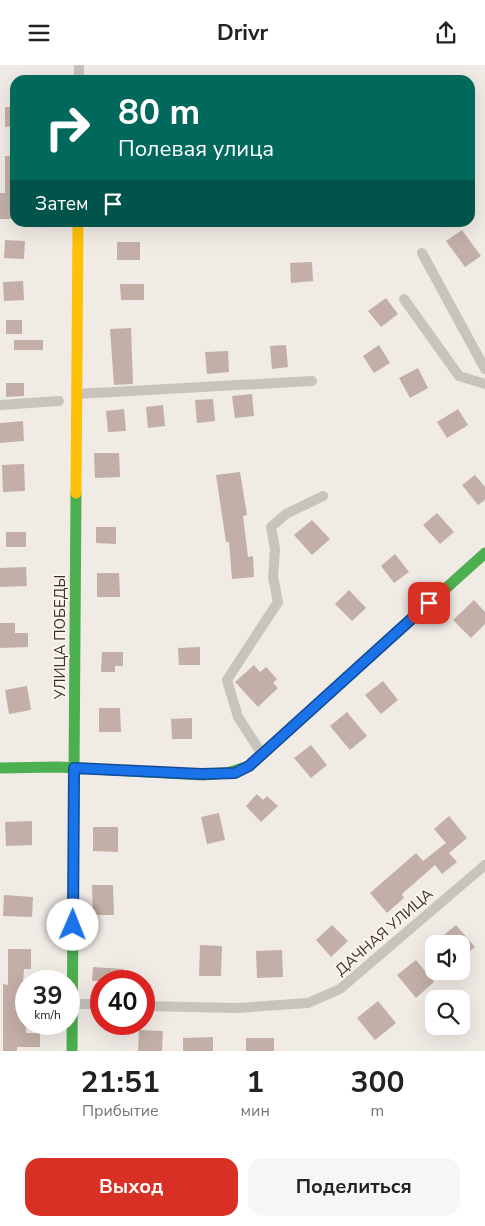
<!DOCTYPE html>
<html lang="ru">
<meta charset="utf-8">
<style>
:root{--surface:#fff;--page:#f6f6f6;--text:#222;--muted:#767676;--accent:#d93025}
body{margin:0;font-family:"Nunito Sans",sans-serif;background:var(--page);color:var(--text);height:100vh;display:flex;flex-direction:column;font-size:19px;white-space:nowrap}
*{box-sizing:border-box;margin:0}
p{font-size:16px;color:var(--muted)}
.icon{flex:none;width:28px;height:28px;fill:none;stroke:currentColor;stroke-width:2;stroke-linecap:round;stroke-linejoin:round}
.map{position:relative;height:986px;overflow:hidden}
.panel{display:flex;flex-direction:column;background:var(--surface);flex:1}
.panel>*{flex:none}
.hud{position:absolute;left:10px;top:10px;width:465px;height:152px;border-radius:15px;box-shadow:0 5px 20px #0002;background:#00695c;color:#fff;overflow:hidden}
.buttons{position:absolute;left:425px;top:870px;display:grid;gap:10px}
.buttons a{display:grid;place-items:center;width:45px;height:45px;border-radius:10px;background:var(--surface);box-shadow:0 5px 20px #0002;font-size:25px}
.speed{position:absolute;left:15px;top:905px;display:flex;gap:10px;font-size:25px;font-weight:700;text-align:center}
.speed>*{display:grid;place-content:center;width:65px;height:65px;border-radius:50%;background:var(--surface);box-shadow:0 5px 20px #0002;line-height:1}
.speed small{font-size:12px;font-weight:400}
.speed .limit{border:8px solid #d22;background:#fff;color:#111}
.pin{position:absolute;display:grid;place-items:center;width:42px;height:42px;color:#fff;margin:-21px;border-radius:10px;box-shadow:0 2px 8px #0006}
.me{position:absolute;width:55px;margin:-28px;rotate:1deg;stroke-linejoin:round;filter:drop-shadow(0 0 4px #0008)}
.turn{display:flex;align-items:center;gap:18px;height:105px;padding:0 25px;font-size:22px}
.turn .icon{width:65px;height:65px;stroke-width:2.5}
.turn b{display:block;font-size:35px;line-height:42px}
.then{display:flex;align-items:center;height:48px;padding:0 25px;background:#0003;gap:10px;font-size:19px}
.eta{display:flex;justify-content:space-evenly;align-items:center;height:85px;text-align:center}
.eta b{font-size:30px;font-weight:700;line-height:35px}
.primary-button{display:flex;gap:10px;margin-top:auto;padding:10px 25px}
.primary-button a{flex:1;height:58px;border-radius:15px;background:var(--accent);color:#fff;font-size:20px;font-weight:700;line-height:58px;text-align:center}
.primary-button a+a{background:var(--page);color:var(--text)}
header{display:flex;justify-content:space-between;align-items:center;height:65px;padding:0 25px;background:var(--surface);font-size:22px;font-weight:700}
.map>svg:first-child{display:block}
</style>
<header><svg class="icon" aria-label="menu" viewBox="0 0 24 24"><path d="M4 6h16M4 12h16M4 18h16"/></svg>Drivr<svg class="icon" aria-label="share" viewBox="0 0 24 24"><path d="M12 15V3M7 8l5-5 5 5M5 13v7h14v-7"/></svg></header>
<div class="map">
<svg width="485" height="986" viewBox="0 0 485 986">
<rect width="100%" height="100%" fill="#f0ebe5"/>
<!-- building -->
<path fill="#c3afa7" d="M 5,42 L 15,42 L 15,61 L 5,62 Z
M 5,91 L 15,91 L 15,154 L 0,154 L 0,128 L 5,128 Z
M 462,165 L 481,191 L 465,202 L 446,176 Z
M 5,175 L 25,176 L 24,194 L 4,193 Z
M 117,177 L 140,177 L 140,195 L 117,195 Z
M 312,197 L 313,216 L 291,218 L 290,198 Z
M 23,216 L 24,235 L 4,236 L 3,217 Z
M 120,219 L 144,219 L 144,235 L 121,235 Z
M 386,233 L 398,249 L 381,262 L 368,246 Z
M 6,255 L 22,255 L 22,269 L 6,269 Z
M 131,263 L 133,319 L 114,320 L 110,264 Z
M 14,275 L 43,275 L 43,285 L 14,285 Z
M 286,280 L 288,302 L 272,304 L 270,281 Z
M 379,280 L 390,298 L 374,308 L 363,291 Z
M 228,286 L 229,307 L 207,309 L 205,287 Z
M 418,303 L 428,323 L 410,333 L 399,313 Z
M 6,318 L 24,318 L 24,331 L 6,332 Z
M 252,329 L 254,351 L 235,353 L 232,331 Z
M 213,334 L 215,356 L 197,358 L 195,335 Z
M 163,340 L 165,361 L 148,363 L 146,342 Z
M 124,344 L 126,366 L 108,367 L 106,346 Z
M 458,344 L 468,360 L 447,373 L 437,357 Z
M 23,356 L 24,376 L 0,378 L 0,358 Z
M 94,388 L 119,388 L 120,412 L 95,413 Z
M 24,399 L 25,426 L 3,427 L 2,400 Z
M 240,407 L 247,450 L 243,451 L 248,492 L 253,491 L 254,512 L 232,514 L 229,477 L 226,477 L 216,410 Z
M 475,410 L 485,422 L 485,435 L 478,440 L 462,420 Z
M 437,448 L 454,467 L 440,479 L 423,460 Z
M 312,455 L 330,474 L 312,490 L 294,470 Z
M 96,462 L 116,462 L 116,479 L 96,478 Z
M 6,467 L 26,467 L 26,482 L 6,482 Z
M 395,489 L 409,507 L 394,518 L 381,501 Z
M 26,502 L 27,521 L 0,522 L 0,503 Z
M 97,508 L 119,508 L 120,532 L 97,532 Z
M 349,525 L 366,543 L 352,556 L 335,539 Z
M 474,535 L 485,547 L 485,559 L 471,573 L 453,555 Z
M 0,558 L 15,558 L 15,568 L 28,568 L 28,582 L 0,583 Z
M 200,582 L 200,600 L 179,600 L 178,583 Z
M 102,587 L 123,587 L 123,601 L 115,601 L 115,607 L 101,607 Z
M 254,600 L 260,607 L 266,602 L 277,614 L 273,618 L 278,623 L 258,642 L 235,617 Z
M 383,616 L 398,635 L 381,649 L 365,630 Z
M 27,621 L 31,645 L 9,649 L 5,625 Z
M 99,643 L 120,643 L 121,667 L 99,667 Z
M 347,647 L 367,671 L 350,685 L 330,661 Z
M 192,653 L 192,674 L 172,674 L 171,654 Z
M 311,680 L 327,700 L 311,713 L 294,693 Z
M 257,729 L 263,735 L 267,731 L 278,741 L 261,757 L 246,741 Z
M 219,748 L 225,775 L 207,779 L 201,752 Z
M 449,751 L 467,773 L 449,788 L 457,797 L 442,809 L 435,800 L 402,829 L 404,833 L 387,848 L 370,828 L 416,788 L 423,796 L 446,778 L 434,764 Z
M 32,756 L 32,780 L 6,781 L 5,757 Z
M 93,762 L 118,762 L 118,787 L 93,786 Z
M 92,820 L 113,820 L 114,850 L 93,850 Z
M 4,830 L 33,832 L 32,852 L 3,851 Z
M 332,860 L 348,876 L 331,892 L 316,875 Z
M 456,860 L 475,882 L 461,893 L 461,879 L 433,879 Z
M 200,880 L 222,881 L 221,911 L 199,911 Z
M 8,884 L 31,884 L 31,904 L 24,904 L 22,934 L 26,934 L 26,968 L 40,968 L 40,982 L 17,982 L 17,986 L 3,986 L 3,919 L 8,920 Z
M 282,885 L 283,912 L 257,913 L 256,886 Z
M 416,895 L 434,917 L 416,933 L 397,910 Z
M 93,902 L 124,904 L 123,916 L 92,916 Z
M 378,936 L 396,958 L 375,975 L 357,953 Z
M 139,965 L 163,966 L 162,986 L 138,986 Z
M 213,972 L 213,986 L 183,986 L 183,973 Z
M 246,973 L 274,973 L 274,986 L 246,986 Z"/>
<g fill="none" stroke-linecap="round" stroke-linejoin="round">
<!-- street -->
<path stroke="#c9c3be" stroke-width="10" d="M 79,15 L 79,0
M 422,188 L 485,304
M 404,234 L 459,311 L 485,319
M 77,329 L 312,316
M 0,340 L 59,336
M 262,689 L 238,652 L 227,615 L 278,537 L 273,512 L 275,484 L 271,462 L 286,449 L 323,431
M 72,939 L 101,939
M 144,941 L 237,943 L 308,938 L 340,924 L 485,800"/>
<!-- fast -->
<path stroke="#4caf50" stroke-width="11" d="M 0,703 L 58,702 L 203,710 L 227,708 L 249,701 L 485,488
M 72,986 L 76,428"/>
<!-- slow -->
<path stroke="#ffc107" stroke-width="11" d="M 76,428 L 78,158"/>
</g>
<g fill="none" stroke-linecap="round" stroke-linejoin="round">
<!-- route casing -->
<g stroke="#114b97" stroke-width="12">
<path id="route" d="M 73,860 L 74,703 L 202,709 L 235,708 L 249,701 L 429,538"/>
</g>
<!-- route -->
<use href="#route" stroke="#1a73e8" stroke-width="9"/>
</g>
<g text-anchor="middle" stroke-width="4" stroke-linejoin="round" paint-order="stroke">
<!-- street labels -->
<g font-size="15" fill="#3b302b" stroke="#fbf5ee">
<text transform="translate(60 572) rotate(-90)" y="5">УЛИЦА ПОБЕДЫ</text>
<text transform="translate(384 867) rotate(-41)" y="5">ДАЧНАЯ УЛИЦА</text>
</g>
</g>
</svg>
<div class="buttons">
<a><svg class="icon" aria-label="sound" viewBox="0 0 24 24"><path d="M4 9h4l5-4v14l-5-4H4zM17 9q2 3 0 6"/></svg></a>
<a><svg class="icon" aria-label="search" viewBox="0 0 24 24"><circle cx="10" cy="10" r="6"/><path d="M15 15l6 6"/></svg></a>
</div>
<div class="speed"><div>39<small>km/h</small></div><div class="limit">40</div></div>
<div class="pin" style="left:429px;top:538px;background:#d93025"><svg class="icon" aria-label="arrive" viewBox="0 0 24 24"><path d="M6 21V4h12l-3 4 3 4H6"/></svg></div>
<svg class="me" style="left:73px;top:860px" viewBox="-20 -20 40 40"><circle r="19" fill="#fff"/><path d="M0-13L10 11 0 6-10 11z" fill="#1a73e8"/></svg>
<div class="hud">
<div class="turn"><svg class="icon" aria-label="right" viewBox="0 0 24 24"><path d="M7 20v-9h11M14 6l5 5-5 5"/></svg><div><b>80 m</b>Полевая улица</div></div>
<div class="then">Затем<svg class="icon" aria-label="arrive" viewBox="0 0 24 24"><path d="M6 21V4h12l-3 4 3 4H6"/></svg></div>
</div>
</div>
<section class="panel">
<div class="eta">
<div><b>21:51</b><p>Прибытие</p></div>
<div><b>1</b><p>мин</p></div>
<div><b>300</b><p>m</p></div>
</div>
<div class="primary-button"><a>Выход</a><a>Поделиться</a></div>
</section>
